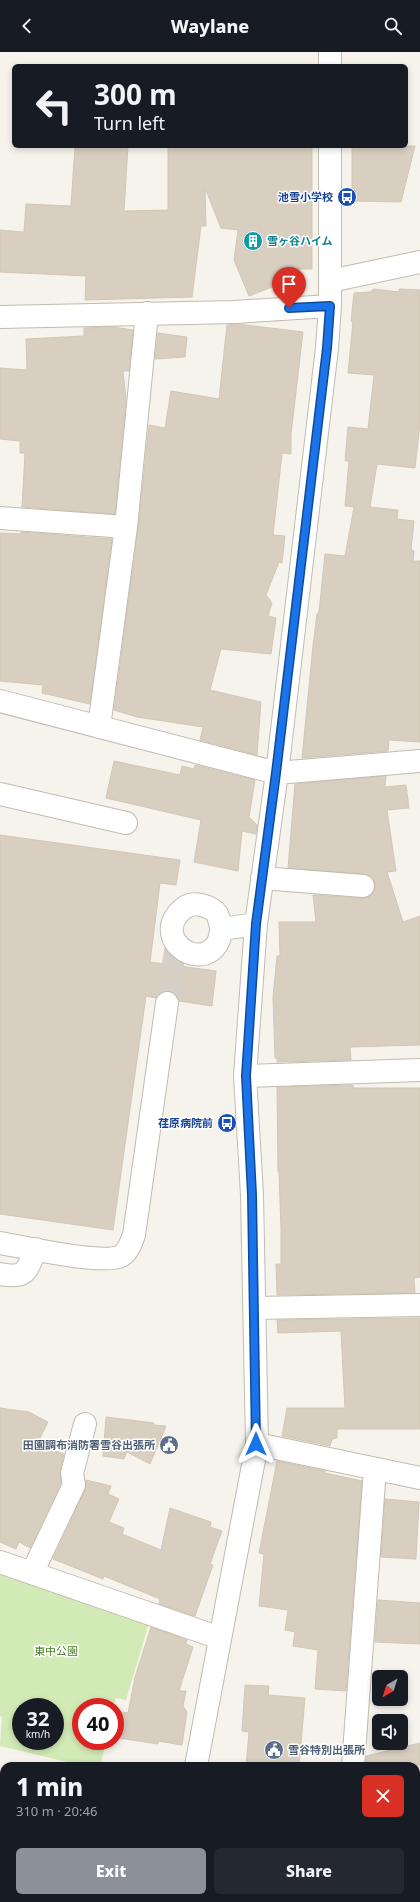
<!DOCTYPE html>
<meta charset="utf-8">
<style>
:root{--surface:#171b24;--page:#242831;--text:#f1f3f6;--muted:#9ea1a6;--accent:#8c9099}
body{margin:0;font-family:"Noto Sans","Noto Sans JP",sans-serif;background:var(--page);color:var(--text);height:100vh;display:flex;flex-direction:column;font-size:15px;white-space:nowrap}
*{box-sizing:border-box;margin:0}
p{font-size:13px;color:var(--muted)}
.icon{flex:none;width:22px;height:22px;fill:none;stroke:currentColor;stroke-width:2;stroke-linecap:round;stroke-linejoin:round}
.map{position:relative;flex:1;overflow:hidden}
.panel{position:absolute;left:0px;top:1710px;width:420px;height:140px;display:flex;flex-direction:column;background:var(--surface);border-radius:12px 12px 0 0;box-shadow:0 2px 6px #0003}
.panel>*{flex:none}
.guide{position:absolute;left:12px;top:12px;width:396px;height:84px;border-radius:6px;box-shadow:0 2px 6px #0003;background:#171b24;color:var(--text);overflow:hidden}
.needle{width:26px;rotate:219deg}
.tools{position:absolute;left:372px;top:1618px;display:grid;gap:8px}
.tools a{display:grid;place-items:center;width:36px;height:36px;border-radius:6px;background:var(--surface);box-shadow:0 2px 6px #0003;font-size:20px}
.speed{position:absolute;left:12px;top:1646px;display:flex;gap:8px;font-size:20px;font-weight:700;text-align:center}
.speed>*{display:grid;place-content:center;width:52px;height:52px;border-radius:50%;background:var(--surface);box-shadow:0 2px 6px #0003;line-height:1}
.speed small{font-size:10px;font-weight:400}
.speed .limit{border:6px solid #d22;background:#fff;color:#111}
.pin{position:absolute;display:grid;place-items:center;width:34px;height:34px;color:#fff;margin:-41px -17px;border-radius:50% 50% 50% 0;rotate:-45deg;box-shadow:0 0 4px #0007}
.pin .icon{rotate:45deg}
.me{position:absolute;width:44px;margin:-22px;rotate:0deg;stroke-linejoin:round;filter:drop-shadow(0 0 3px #0008)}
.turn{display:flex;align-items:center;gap:14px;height:84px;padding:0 16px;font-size:18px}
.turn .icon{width:52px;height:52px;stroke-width:2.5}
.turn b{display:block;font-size:28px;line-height:34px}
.round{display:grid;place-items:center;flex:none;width:42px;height:42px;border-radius:6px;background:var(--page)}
.headline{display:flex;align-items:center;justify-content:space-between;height:68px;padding:0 16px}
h1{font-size:24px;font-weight:800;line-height:30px}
.button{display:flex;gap:8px;margin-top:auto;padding:8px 16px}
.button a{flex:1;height:46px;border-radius:6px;background:var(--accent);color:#fff;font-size:16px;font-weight:800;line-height:46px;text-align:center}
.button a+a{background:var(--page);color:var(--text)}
header{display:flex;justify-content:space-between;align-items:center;height:52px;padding:0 16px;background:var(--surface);font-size:18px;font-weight:800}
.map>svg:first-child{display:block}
</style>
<header><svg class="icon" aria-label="back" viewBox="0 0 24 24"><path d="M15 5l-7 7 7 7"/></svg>Waylane<svg class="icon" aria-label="search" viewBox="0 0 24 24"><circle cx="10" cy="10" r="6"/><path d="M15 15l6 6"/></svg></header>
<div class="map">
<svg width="420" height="1850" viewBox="0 0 420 1850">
<rect width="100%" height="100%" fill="#f6f3ec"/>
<!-- green -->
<path fill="#d2eab5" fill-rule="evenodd" d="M 0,1520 L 149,1571 L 126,1648 L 116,1646 L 113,1655 L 81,1655 L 81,1689 L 106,1689 L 100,1714 L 84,1714 L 0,1694 L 2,1665 L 0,1664 ZM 21,1655 L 55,1655 L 55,1689 L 21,1689 Z"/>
<!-- building -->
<path fill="#d8cfc1" stroke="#d3c7b4" d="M 75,94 L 128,94 L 124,159 L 168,158 L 168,94 L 312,94 L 312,217 L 292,217 L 295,226 L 249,244 L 234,208 L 238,178 L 221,176 L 205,136 L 206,174 L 201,174 L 192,245 L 85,248 L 86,224 L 0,220 L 0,178 L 24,180 L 26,152 L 71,154 Z
M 352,94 L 415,94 L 401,150 L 352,149 Z
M 374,237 L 399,240 L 399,237 L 420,238 L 420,372 L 415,416 L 377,412 L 370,455 L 398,458 L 397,467 L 414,469 L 411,497 L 414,499 L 413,509 L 420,509 L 420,690 L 389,688 L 388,699 L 302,706 L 313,594 L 317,562 L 319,560 L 325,502 L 345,504 L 354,455 L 345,454 L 349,409 L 345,409 L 348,375 L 368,377 L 374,323 L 348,321 L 353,270 L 351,269 L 354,241 L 370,240 Z
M 238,272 L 303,280 L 291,382 L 291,402 L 282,401 L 273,483 L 285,484 L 282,511 L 279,510 L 266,543 L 272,551 L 268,564 L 276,566 L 271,602 L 221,597 L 210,638 L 261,650 L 257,703 L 200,688 L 203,675 L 137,665 L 114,658 L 138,477 L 149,373 L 165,376 L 171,339 L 219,347 L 227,273 Z
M 113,275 L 133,278 L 129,319 L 123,319 L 126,348 L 115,462 L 22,455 L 25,401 L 20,401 L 20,389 L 0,387 L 0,316 L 27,318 L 26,287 L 84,284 L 84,276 Z
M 158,281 L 187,285 L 185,305 L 155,307 Z
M 21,480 L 112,487 L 90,652 L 42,641 L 43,633 L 0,629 L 0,481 L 21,482 Z
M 114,709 L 180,723 L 182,714 L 194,717 L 195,713 L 255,728 L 249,765 L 257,773 L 256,782 L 242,779 L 238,819 L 194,810 L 201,768 L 106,746 Z
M 386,724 L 385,735 L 406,733 L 409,756 L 387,758 L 396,819 L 387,820 L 403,870 L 420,864 L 420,993 L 350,995 L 351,1008 L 277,1010 L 277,1006 L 275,1006 L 273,945 L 277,904 L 280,904 L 279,870 L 316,870 L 313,843 L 362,846 L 368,845 L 373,841 L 375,835 L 374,829 L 370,824 L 364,822 L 288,816 L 295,732 Z
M 0,783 L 180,808 L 176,833 L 160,831 L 150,910 L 216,919 L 212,954 L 179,949 L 175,941 L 168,939 L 162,940 L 156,946 L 146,944 L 113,1178 L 0,1162 Z
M 353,1033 L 353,1036 L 420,1036 L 420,1225 L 414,1226 L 415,1241 L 277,1243 L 276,1212 L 281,1212 L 281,1176 L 279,1120 L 278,1120 L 277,1035 Z
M 420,1266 L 420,1377 L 337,1377 L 337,1386 L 332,1387 L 330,1394 L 282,1384 L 287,1356 L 345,1356 L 341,1279 L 278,1281 L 277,1268 Z
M 0,1356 L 29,1360 L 48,1370 L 37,1392 L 64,1402 L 60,1418 L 61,1431 L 30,1496 L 19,1490 L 16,1497 L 0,1490 Z
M 106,1365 L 154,1371 L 154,1373 L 166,1374 L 150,1412 L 127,1400 L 124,1407 L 103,1404 Z
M 277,1409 L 325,1419 L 325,1421 L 362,1429 L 346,1639 L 315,1637 L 318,1598 L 293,1594 L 295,1580 L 285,1578 L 288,1558 L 259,1554 L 264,1502 L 259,1501 Z
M 86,1428 L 111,1434 L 108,1442 L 119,1447 L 109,1470 L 124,1476 L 122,1482 L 161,1498 L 170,1456 L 211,1470 L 210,1475 L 222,1479 L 210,1512 L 213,1513 L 195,1564 L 159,1552 L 160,1547 L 104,1524 L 103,1527 L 53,1507 L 85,1438 Z
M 385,1447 L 419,1450 L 416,1507 L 381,1505 Z
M 378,1548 L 420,1551 L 420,1592 L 375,1590 Z
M 151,1575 L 187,1588 L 186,1592 L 193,1595 L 179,1639 L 186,1639 L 183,1654 L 187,1660 L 182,1693 L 158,1689 L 158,1692 L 119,1686 L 120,1680 L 115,1679 L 115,1659 L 128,1661 L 135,1625 Z
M 245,1633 L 269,1634 L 268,1643 L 305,1646 L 299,1714 L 246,1714 L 249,1680 L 242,1679 Z
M 420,1691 L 420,1714 L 366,1714 L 366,1704 Z"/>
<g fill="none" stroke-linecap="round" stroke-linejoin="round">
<!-- minor-tunnel -->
<path stroke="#d4d0c8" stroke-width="22" stroke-dasharray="22 11" stroke-linecap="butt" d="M 167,951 L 176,893"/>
<!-- minor casing -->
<g stroke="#c2bbae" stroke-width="24">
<path id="minor" d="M 330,14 L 330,0
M 330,229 L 420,210
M 0,265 L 234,260 L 330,254
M 0,466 L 126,475
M 0,649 L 277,721 L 420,709
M 99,675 L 126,475 L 147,261
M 0,742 L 126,771
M 262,826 L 363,834
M 222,877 C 220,872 219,866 217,862 C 210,853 193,849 184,856 C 149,884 198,921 217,892 C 220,888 220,881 222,877 L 256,872
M 245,1024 L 420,1018
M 0,1191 C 22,1195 104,1213 121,1204 C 128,1200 131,1191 134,1183 L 167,951
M 0,1222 C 27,1227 26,1219 36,1197
M 255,1256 L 420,1253
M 257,1392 L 420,1426
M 0,1510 L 220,1586
M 32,1521 L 74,1433 L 72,1421 L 85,1372
M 196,1714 L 257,1392 L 252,1143 L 245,1024 L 256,872 L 277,721 L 327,296 L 330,254 L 330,94
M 353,1714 L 375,1417
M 0,1834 L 4,1835
M 416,1841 L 420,1841
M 140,1846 L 174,1849 L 317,1846
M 20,1850 L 21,1846"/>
</g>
<!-- minor -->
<use href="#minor" stroke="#fff" stroke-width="22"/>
</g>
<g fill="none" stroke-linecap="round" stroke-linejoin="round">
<!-- route casing -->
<g stroke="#114b97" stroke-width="10">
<path id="route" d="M 256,1392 L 252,1143 L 246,1024 L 256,872 L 276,721 L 327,296 L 330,254 L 289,256"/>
</g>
<!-- route -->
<use href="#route" stroke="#1a73e8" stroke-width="7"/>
</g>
<!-- icons -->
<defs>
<g id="bus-disc" transform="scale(1)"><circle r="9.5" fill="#1a4fb4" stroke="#fff"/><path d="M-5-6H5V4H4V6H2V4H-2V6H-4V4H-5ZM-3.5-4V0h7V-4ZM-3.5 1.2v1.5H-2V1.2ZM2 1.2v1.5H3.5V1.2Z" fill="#fff"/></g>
<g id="building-disc" transform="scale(1)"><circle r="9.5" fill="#0f9aa8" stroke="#fff"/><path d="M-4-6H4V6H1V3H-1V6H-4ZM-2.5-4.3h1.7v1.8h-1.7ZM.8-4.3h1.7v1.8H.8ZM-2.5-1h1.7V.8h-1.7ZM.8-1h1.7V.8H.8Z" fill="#fff"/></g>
<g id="civic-disc" transform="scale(1)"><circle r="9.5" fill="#5c6f8a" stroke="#fff"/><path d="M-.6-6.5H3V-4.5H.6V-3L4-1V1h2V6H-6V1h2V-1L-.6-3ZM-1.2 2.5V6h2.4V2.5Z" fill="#fff"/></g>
</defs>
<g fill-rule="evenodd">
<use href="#bus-disc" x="347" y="145"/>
<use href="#building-disc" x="253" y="189"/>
<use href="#bus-disc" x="227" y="1071"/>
<use href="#civic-disc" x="169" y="1393"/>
<use href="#civic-disc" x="274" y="1698"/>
</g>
<g text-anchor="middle" stroke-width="3" stroke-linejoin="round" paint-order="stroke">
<!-- transit labels -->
<g font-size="11" font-weight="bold" fill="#164399" stroke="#fff" text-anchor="end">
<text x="333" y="149">池雪小学校</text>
<text x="213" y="1075">荏原病院前</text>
</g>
<!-- culture labels -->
<g font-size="11" font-weight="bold" fill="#0d838f" stroke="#fff" text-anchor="start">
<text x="267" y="193">雪ヶ谷ハイム</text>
</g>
<!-- service labels -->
<g font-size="11" font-weight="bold" fill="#4e5e75" stroke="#fff" text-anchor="end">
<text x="155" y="1397">田園調布消防署雪谷出張所</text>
<text x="288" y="1702" text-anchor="start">雪谷特別出張所</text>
</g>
<!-- park labels -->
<g font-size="11" fill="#4a7f2a" stroke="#fff">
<text x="56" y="1603">東中公園</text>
</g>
</g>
</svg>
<div class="tools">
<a><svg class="needle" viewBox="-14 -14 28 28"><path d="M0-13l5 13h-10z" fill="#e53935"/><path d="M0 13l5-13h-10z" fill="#9ea1a6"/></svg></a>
<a><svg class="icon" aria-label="sound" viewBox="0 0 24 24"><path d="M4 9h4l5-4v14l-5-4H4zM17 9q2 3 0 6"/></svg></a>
</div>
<div class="speed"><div>32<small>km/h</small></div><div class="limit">40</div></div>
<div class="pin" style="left:289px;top:256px;background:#d93025"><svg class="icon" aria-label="arrive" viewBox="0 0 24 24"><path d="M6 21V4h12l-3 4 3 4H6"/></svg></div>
<svg class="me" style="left:256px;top:1392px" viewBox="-20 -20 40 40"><path d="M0-17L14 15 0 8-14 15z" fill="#1a73e8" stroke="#fff" stroke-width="4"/></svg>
<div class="guide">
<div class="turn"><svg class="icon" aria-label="left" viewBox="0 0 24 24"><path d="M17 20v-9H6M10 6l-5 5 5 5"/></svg><div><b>300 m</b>Turn left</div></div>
</div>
<section class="panel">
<div class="headline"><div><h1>1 min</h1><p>310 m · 20:46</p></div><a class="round" style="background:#d93025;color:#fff"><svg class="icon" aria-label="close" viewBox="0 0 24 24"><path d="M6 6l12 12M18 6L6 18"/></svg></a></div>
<div class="button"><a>Exit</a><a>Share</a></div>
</section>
</div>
